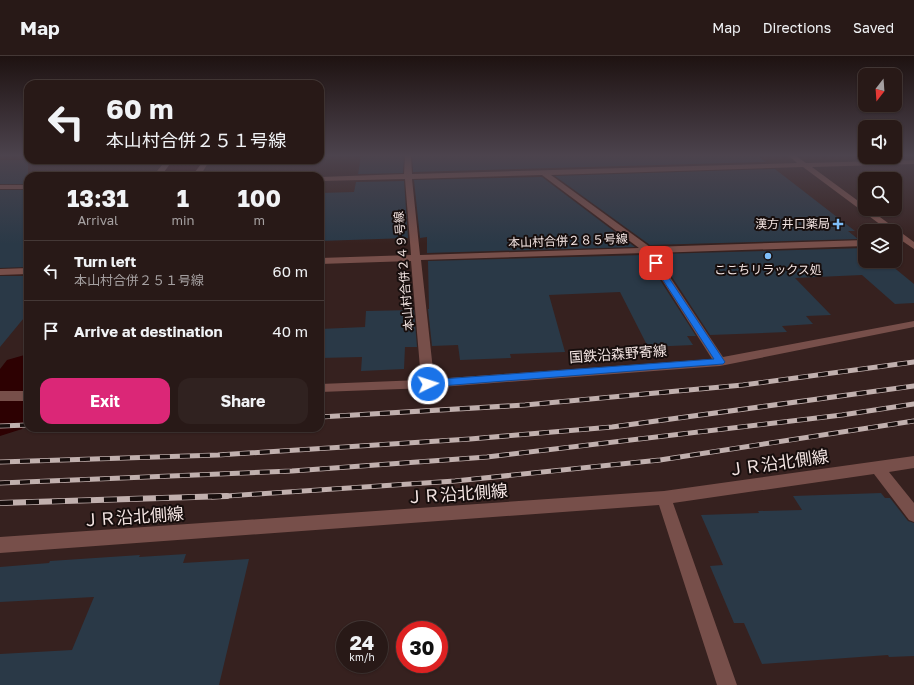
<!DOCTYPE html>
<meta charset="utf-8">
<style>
:root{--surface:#281917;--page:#302220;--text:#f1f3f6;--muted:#a5a0a1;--line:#443836;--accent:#db2777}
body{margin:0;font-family:"Golos Text","Noto Sans JP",sans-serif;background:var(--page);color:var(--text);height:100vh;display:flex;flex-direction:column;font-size:15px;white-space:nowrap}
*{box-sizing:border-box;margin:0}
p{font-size:13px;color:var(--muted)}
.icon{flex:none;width:22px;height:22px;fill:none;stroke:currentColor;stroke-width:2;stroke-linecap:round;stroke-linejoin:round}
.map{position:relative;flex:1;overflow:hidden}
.panel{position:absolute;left:24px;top:116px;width:300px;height:260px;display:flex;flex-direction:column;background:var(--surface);border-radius:12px;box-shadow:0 1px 3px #0004,0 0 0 1px var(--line)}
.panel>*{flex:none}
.banner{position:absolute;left:24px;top:24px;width:300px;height:84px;border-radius:12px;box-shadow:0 1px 3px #0004,0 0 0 1px var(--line);background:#281917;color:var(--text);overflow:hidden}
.needle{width:26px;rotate:197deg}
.buttons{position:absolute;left:858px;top:12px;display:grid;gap:8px}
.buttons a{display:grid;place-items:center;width:44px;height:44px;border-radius:8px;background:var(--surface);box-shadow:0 1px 3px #0004,0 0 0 1px var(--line);font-size:20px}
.speed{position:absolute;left:336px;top:565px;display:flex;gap:8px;font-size:20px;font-weight:700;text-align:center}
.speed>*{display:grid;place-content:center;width:52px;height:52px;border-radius:50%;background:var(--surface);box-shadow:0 1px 3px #0004,0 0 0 1px var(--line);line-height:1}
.speed small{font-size:10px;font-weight:400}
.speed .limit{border:6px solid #d22;background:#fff;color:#111}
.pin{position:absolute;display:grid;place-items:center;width:34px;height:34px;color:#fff;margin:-17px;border-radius:8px;box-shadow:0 2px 6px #0006}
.me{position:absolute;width:44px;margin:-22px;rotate:86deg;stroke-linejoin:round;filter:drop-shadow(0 0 3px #0008)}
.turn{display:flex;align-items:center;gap:14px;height:84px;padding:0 16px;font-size:18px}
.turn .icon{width:52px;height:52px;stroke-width:2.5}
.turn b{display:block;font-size:28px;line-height:34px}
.eta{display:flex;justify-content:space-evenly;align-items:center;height:68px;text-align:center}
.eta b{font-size:24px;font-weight:700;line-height:28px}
.action{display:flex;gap:8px;margin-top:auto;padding:8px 16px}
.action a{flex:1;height:46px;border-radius:12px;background:var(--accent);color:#fff;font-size:16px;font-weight:700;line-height:46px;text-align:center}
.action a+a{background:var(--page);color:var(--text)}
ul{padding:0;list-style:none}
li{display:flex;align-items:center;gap:12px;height:60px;padding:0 16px;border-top:1px solid var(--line)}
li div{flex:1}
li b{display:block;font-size:15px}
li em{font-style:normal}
header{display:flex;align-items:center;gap:24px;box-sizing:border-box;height:56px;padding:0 20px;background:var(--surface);border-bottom:1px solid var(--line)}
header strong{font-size:19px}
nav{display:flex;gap:22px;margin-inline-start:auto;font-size:14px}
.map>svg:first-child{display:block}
</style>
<header>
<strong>Map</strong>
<nav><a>Map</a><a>Directions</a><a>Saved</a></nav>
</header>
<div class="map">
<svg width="914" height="629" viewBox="0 0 914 629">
<rect width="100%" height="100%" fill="#36211f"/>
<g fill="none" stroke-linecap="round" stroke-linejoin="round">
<!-- river -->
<path fill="#2d0102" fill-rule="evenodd" d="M 173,104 L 207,104 L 196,120 L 160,120 Z
M 28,298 L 28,364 L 22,373 L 0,380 L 0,313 L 7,304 Z"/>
</g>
<!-- building -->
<path fill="#2a3947" d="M 361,100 L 404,100 L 403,117 L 358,118 Z
M 412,100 L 758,100 L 766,106 L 413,116 Z
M 0,104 L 28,104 L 28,128 L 0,128 Z
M 775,113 L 855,175 L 848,175 L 858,183 L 650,189 L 555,120 Z
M 542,121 L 635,191 L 427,197 L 427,181 L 420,182 L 414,124 Z
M 404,125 L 408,182 L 320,185 L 320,137 L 354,136 L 356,126 Z
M 0,134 L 28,134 L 28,211 L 0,212 Z
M 865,192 L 865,205 L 886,205 L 914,228 L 914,247 L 895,248 L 862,219 L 795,222 L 831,259 L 806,260 L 813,268 L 782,270 L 787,276 L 710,279 L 657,198 Z
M 644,199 L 696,280 L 687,280 L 693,289 L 648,291 L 620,236 L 549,239 L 565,296 L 510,298 L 511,302 L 460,304 L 458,289 L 432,290 L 428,253 L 429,253 L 428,205 Z
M 0,220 L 28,220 L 28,257 L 0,291 Z
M 414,254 L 417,291 L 405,291 L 404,313 L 361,315 L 362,301 L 320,302 L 320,273 L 365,271 L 366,255 Z
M 881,437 L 885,442 L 890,442 L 908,465 L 914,467 L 914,600 L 889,601 L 888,599 L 762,608 L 744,567 L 734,567 L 710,510 L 723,509 L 701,459 L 759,457 L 758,455 L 802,454 L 793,440 Z
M 186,498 L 183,507 L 249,503 L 219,629 L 0,629 L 0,598 L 72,594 L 94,541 L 0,546 L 0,511 L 49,507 L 50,505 L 140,499 L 139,501 Z"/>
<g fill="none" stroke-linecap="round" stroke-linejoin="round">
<!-- minor -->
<path fill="#774f4a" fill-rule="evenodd" d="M 405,100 L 411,100 L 412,118 L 797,107 L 789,100 L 796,100 L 806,107 L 914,104 L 914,108 L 812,111 L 865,150 L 865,153 L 869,153 L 914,186 L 914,193 L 895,180 L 895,175 L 889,175 L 803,111 L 551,119 L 650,191 L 865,184 L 865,190 L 654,197 L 723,301 L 914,265 L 914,271 L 720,310 L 428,332 L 320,336 L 320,328 L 421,324 L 411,205 L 320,208 L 320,202 L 411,199 L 405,123 L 320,125 L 320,121 L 404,118 ZM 542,119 L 639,192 L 420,199 L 412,123 ZM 645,197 L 712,303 L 434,323 L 421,204 Z
M 166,104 L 173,104 L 161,120 L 153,120 Z
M 204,104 L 210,104 L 200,120 L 192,120 Z
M 0,129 L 28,129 L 28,133 L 0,133 Z
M 28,212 L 28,218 L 0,219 L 0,213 Z
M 0,335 L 28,335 L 28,345 L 0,345 Z
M 914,400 L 914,412 L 889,416 L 914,447 L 914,466 L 909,464 L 874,418 L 673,447 L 737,629 L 717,629 L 659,449 L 0,497 L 0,481 L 664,435 Z"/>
<!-- rail-far1 casing -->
<g stroke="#c1b0ae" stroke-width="5">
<path id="rail-far1" d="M 320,361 L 525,349 L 743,329 L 914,306
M 0,370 L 28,369
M 0,406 L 218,399 L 470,383 L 612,371 L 914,330
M 0,427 L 292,415 L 487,401 L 842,359 L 914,348
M 212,441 L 455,425 L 660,404 L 914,365"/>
</g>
<!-- rail casing -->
<g stroke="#c1b0ae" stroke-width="6">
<path id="rail" d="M 0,447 L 227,440"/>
</g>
<!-- rail-far1 -->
<use href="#rail-far1" stroke="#170e0d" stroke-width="3.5" stroke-dasharray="10" stroke-linecap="butt"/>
<!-- rail -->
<use href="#rail" stroke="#170e0d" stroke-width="4.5" stroke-dasharray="13" stroke-linecap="butt"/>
</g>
<!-- sky -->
<linearGradient id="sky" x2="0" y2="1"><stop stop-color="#1e1211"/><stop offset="0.53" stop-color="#4c434d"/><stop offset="1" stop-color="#4c434d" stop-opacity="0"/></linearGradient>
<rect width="914" height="188" fill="url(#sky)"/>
<!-- route -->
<path fill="#1a73e8" stroke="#114b97" d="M 656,204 L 659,207 L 725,306 L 723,308 L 428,331 L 424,328 L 428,324 L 714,303 L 652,207 Z"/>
<!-- markers -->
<g fill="#7ebef9" stroke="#170e0d" stroke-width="1.5">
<path d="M836 162h4v4h4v4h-4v4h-4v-4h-4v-4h4z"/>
<circle cx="768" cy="200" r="4"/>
</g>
<g text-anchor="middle" stroke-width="4" stroke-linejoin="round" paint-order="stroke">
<!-- far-poi labels -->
<g font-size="12" fill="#f4e5e3" stroke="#170e0d" text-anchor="end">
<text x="830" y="172">漢方 井口薬局</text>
<text x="768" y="218" text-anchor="middle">ここちリラックス処</text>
</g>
<!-- far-street labels -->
<g font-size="12" fill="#f4e5e3" stroke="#170e0d">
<text transform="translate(568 185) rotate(-2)" y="4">本山村合併２８５号線</text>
<text transform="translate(404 215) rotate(-95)" y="4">本山村合併２４９号線</text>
</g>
<!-- street labels -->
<g font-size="14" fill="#f4e5e3" stroke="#170e0d">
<text transform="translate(618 298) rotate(-4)" y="5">国鉄沿森野寄線</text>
</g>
<!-- near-street labels -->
<g font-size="17" fill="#f4e5e3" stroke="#170e0d">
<text transform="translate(778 407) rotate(-8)" y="6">ＪＲ沿北側線</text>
<text transform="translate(457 438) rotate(-4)" y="6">ＪＲ沿北側線</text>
<text transform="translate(133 461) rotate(-4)" y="6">ＪＲ沿北側線</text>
</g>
</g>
</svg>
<div class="buttons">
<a><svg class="needle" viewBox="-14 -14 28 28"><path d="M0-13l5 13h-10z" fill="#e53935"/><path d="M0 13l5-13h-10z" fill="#a5a0a1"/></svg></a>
<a><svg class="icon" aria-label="sound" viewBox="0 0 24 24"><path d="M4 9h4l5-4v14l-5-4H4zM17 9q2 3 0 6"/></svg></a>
<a><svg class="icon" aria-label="search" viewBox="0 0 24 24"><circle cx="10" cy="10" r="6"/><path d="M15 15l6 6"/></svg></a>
<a><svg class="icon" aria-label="layers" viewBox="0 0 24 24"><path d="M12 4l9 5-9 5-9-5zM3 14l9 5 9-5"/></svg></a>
</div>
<div class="speed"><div>24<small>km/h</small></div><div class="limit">30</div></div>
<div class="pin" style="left:656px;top:207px;background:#d93025"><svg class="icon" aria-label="arrive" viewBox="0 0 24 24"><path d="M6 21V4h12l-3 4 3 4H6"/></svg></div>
<svg class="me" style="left:428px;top:328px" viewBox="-20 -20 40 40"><circle r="17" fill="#1a73e8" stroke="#fff" stroke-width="3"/><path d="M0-11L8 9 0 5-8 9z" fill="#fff"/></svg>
<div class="banner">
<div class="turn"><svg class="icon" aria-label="left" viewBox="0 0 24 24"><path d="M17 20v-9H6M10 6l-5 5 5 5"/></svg><div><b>60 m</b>本山村合併２５１号線</div></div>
</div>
<section class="panel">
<div class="eta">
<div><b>13:31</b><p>Arrival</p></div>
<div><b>1</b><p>min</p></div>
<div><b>100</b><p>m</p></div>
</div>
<ul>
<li><svg class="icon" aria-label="left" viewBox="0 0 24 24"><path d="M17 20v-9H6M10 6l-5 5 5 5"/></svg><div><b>Turn left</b><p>本山村合併２５１号線</p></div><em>60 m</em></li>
<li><svg class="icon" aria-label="arrive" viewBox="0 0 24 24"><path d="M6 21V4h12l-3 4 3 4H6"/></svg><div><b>Arrive at destination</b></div><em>40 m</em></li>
</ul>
<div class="action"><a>Exit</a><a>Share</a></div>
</section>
</div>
